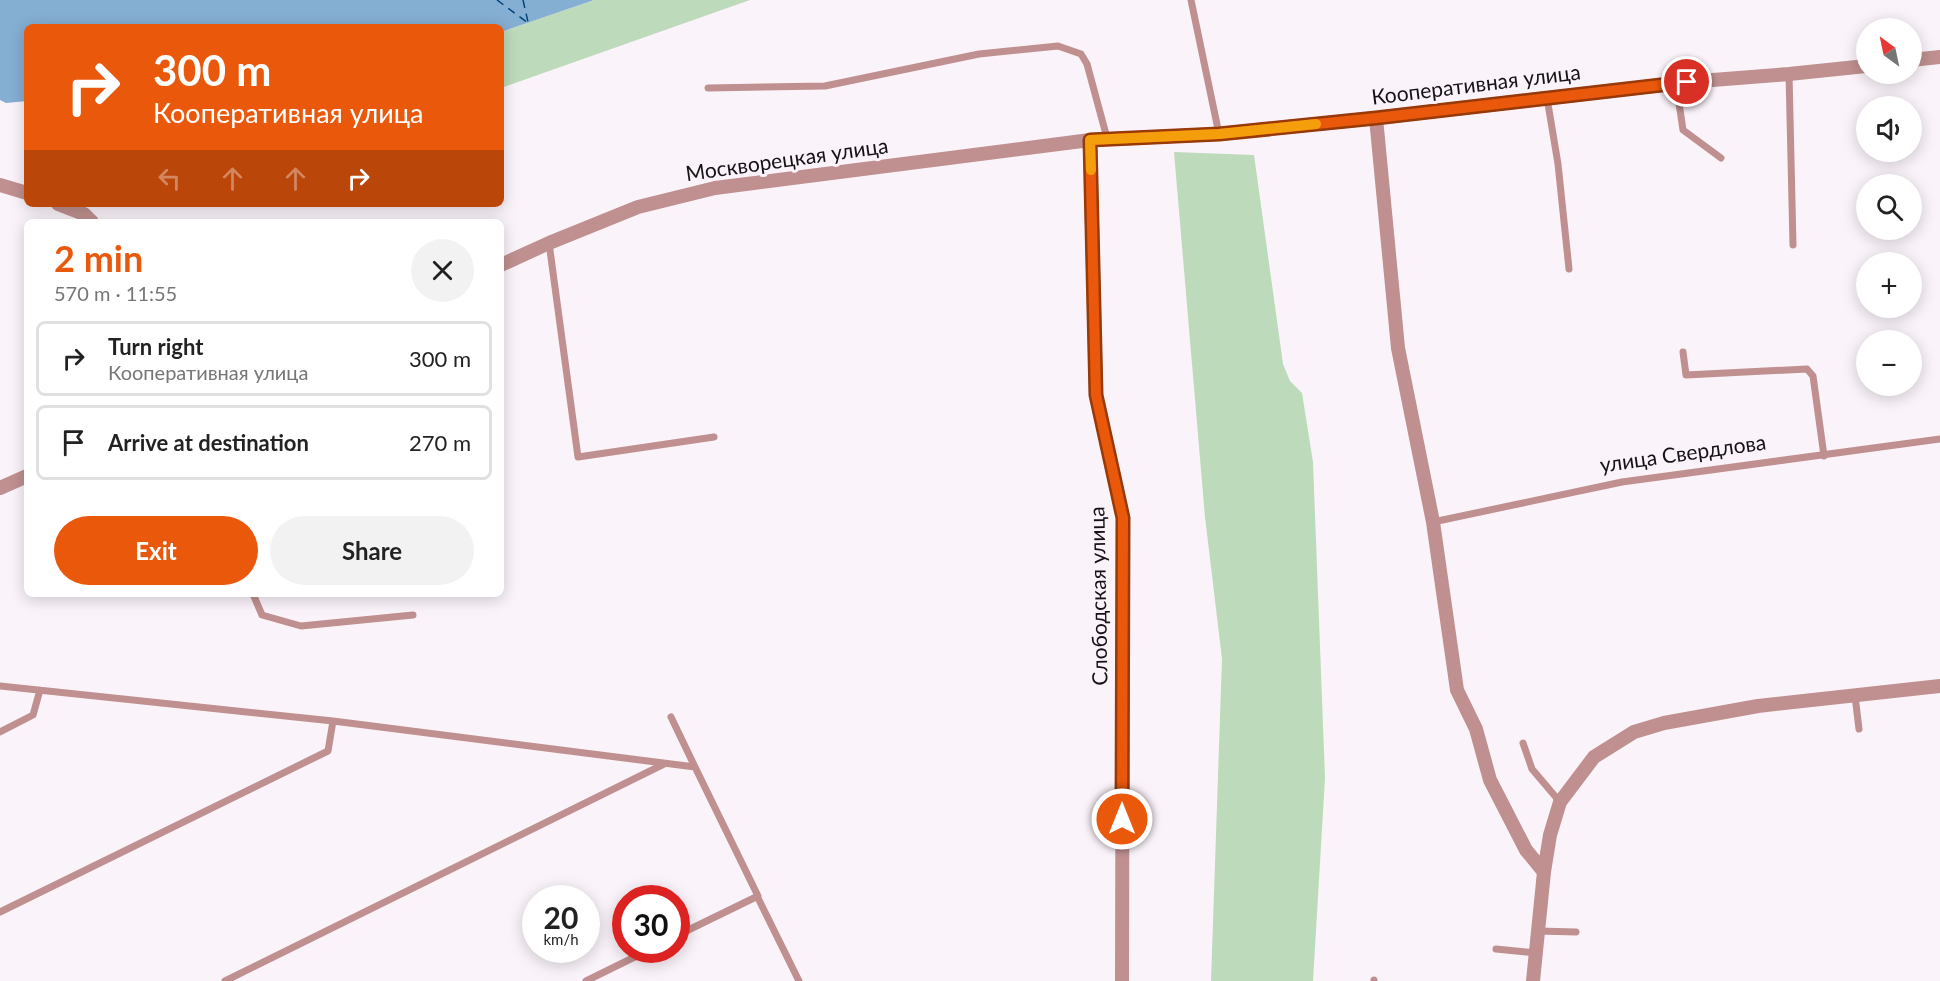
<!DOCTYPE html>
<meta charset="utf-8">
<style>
:root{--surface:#fff;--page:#f2f2f2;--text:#222;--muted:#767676;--line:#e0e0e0;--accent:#ea580c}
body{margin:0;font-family:Lato,sans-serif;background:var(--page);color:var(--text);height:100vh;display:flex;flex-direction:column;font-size:22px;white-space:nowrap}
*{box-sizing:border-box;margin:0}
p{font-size:20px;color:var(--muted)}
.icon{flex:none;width:33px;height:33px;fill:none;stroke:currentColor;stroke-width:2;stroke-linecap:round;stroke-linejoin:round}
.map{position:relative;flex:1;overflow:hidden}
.drawer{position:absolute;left:24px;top:219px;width:480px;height:378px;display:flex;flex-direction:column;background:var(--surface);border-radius:9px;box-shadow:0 3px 15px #0003}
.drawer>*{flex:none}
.banner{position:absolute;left:24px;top:24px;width:480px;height:183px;border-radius:9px;box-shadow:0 3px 15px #0003;background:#ea580c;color:#fff;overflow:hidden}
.needle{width:39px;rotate:327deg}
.tools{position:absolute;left:1856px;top:18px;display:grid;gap:12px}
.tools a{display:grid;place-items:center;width:66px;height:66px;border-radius:50%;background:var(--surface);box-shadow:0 3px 15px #0003;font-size:30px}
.speed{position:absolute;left:522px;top:885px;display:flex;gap:12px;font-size:30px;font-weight:700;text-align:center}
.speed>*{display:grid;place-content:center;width:78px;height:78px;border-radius:50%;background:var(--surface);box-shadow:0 3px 15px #0003;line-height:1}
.speed small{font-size:15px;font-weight:400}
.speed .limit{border:9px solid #d22;background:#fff;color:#111}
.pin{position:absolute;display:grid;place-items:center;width:51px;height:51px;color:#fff;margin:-26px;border:3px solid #fff;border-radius:50%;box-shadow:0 2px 6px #0007}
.me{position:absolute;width:66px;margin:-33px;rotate:0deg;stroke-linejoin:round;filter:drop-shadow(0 0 4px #0008)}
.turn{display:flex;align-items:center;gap:21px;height:126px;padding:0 30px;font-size:27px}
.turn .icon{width:78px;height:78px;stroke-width:2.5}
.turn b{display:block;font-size:42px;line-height:51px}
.lanes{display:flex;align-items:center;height:57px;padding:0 30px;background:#0003;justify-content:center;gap:30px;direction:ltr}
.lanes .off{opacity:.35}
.round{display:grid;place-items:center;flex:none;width:63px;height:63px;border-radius:32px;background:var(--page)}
.overview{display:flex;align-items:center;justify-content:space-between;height:102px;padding:0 30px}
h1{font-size:36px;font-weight:700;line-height:45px;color:var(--accent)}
.primary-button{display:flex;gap:12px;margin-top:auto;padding:12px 30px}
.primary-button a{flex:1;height:69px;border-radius:36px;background:var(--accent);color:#fff;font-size:24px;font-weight:700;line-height:69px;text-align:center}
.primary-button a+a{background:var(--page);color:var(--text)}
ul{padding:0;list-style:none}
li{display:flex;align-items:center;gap:18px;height:75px;margin:0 12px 9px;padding:0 18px;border:3px solid var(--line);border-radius:9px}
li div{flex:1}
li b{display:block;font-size:22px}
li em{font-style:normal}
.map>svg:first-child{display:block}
</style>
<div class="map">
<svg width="1940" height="981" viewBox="0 0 1940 981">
<rect width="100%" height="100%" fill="#fbf3fa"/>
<!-- green -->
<path fill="#bddaba" d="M 594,0 L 750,0 L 501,88 L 501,32 Z
M 1174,152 L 1254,155 L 1283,364 L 1290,381 L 1302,393 L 1313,462 L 1325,778 L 1313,981 L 1211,981 L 1222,659 L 1205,517 Z"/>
<!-- water -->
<path fill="#85aed3" d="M 0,0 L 594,0 L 501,32 L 501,27 L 27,27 L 27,101 L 6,103 L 0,100 Z"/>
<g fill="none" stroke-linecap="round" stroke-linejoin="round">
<!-- ferry -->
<path stroke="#004573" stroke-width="1.5" stroke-dasharray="8 6" stroke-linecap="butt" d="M 497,0 L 528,23
M 523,0 L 528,22"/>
<!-- service -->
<path stroke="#bf908f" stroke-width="7" d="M 1191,0 L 1219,134
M 1789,74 L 1793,245
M 1676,83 L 1683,130 L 1721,158
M 708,88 L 825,86 L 979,54 L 1058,46 L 1081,54 L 1087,64 L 1107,138
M 1547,98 L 1558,164 L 1569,269
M 549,243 L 578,457 L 714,437
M 1683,352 L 1686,375 L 1807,369 L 1813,376 L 1824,456
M 1433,522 L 1622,482 L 1940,439
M 253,594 L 262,615 L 301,626 L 413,615
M 0,686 L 333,721 L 328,751 L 0,912
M 1855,696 L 1859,729
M 333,721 L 695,767 L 671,717
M 0,732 L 33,715 L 40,690
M 1523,743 L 1532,769 L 1560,802
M 757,896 L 799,981
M 1538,931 L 1576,932
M 676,936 L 758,896 L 695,767
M 1496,949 L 1536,953
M 225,981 L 664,764
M 586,981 L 649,950
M 1374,981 L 1374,980"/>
<!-- minor -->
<path stroke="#bf908f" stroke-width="14" d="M 1911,60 L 1940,57
M 1376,118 L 1398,348 L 1433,522 L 1457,690 L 1476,729 L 1490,780 L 1526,850 L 1544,872
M 1090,140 L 1096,395 L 1123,518 L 1122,981
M 0,185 L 27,193
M 58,204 L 84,214 L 92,222
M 501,265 L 549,243 L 638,207 L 715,188 L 1090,140 L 1219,134 L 1376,118 L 1687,82 L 1789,74 L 1866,66
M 0,488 L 27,476
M 1533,981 L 1544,872 L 1550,835 L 1560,802 L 1594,757 L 1634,732 L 1664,723 L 1758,706 L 1940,686"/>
</g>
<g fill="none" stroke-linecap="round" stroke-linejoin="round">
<!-- route casing -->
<g stroke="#983908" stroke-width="15">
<path id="route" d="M 1122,819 L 1123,518 L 1096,395 L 1090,140 L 1219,134 L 1376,118 L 1687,82"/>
</g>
<!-- route -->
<use href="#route" stroke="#ea580c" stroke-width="10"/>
<!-- slow -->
<path stroke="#f59e0b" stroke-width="10" d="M 1091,170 L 1090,140 L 1219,134 L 1316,124"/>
</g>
<g text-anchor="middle" stroke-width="6" stroke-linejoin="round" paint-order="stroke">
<!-- street labels -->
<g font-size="21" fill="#141214" stroke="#fbf3fa">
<text transform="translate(1476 85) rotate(-7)" y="7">Кооперативная улица</text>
<text transform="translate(787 160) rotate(-8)" y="7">Москворецкая улица</text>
<text transform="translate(1683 454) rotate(-8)" y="7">улица Свердлова</text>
<text transform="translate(1099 596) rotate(-91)" y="7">Слободская улица</text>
</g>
</g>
</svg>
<div class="tools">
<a><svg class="needle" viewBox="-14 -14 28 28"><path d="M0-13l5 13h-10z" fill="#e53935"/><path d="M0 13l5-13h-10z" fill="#767676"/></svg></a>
<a><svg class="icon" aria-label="sound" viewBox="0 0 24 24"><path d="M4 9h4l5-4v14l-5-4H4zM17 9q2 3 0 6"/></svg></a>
<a><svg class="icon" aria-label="search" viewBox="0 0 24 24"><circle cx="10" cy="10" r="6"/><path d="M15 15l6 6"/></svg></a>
<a>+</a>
<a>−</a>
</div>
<div class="speed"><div>20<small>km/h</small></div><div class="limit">30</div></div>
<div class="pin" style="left:1687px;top:82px;background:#d93025"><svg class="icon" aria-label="arrive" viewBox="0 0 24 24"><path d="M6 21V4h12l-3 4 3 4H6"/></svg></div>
<svg class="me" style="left:1122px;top:819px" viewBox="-20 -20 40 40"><circle r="17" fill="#ea580c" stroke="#fff" stroke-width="3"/><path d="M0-11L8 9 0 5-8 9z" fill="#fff"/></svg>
<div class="banner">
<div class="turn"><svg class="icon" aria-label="right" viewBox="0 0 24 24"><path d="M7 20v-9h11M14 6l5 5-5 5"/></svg><div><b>300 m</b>Кооперативная улица</div></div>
<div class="lanes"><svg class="icon off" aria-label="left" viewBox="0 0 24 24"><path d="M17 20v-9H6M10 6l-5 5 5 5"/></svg><svg class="icon off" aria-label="ahead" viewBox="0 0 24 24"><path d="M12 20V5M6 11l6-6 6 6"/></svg><svg class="icon off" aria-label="ahead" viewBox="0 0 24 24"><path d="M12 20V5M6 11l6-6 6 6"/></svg><svg class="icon" aria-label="right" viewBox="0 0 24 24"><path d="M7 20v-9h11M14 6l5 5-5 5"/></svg></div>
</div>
<section class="drawer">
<div class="overview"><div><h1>2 min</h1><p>570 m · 11:55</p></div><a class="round"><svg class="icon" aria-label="close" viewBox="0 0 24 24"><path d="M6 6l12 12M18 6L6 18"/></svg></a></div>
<ul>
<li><svg class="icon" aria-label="right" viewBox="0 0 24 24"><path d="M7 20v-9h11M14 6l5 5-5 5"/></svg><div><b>Turn right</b><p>Кооперативная улица</p></div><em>300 m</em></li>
<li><svg class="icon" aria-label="arrive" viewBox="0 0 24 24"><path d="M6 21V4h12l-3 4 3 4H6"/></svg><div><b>Arrive at destination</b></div><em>270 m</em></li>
</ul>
<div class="primary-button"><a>Exit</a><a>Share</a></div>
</section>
</div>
